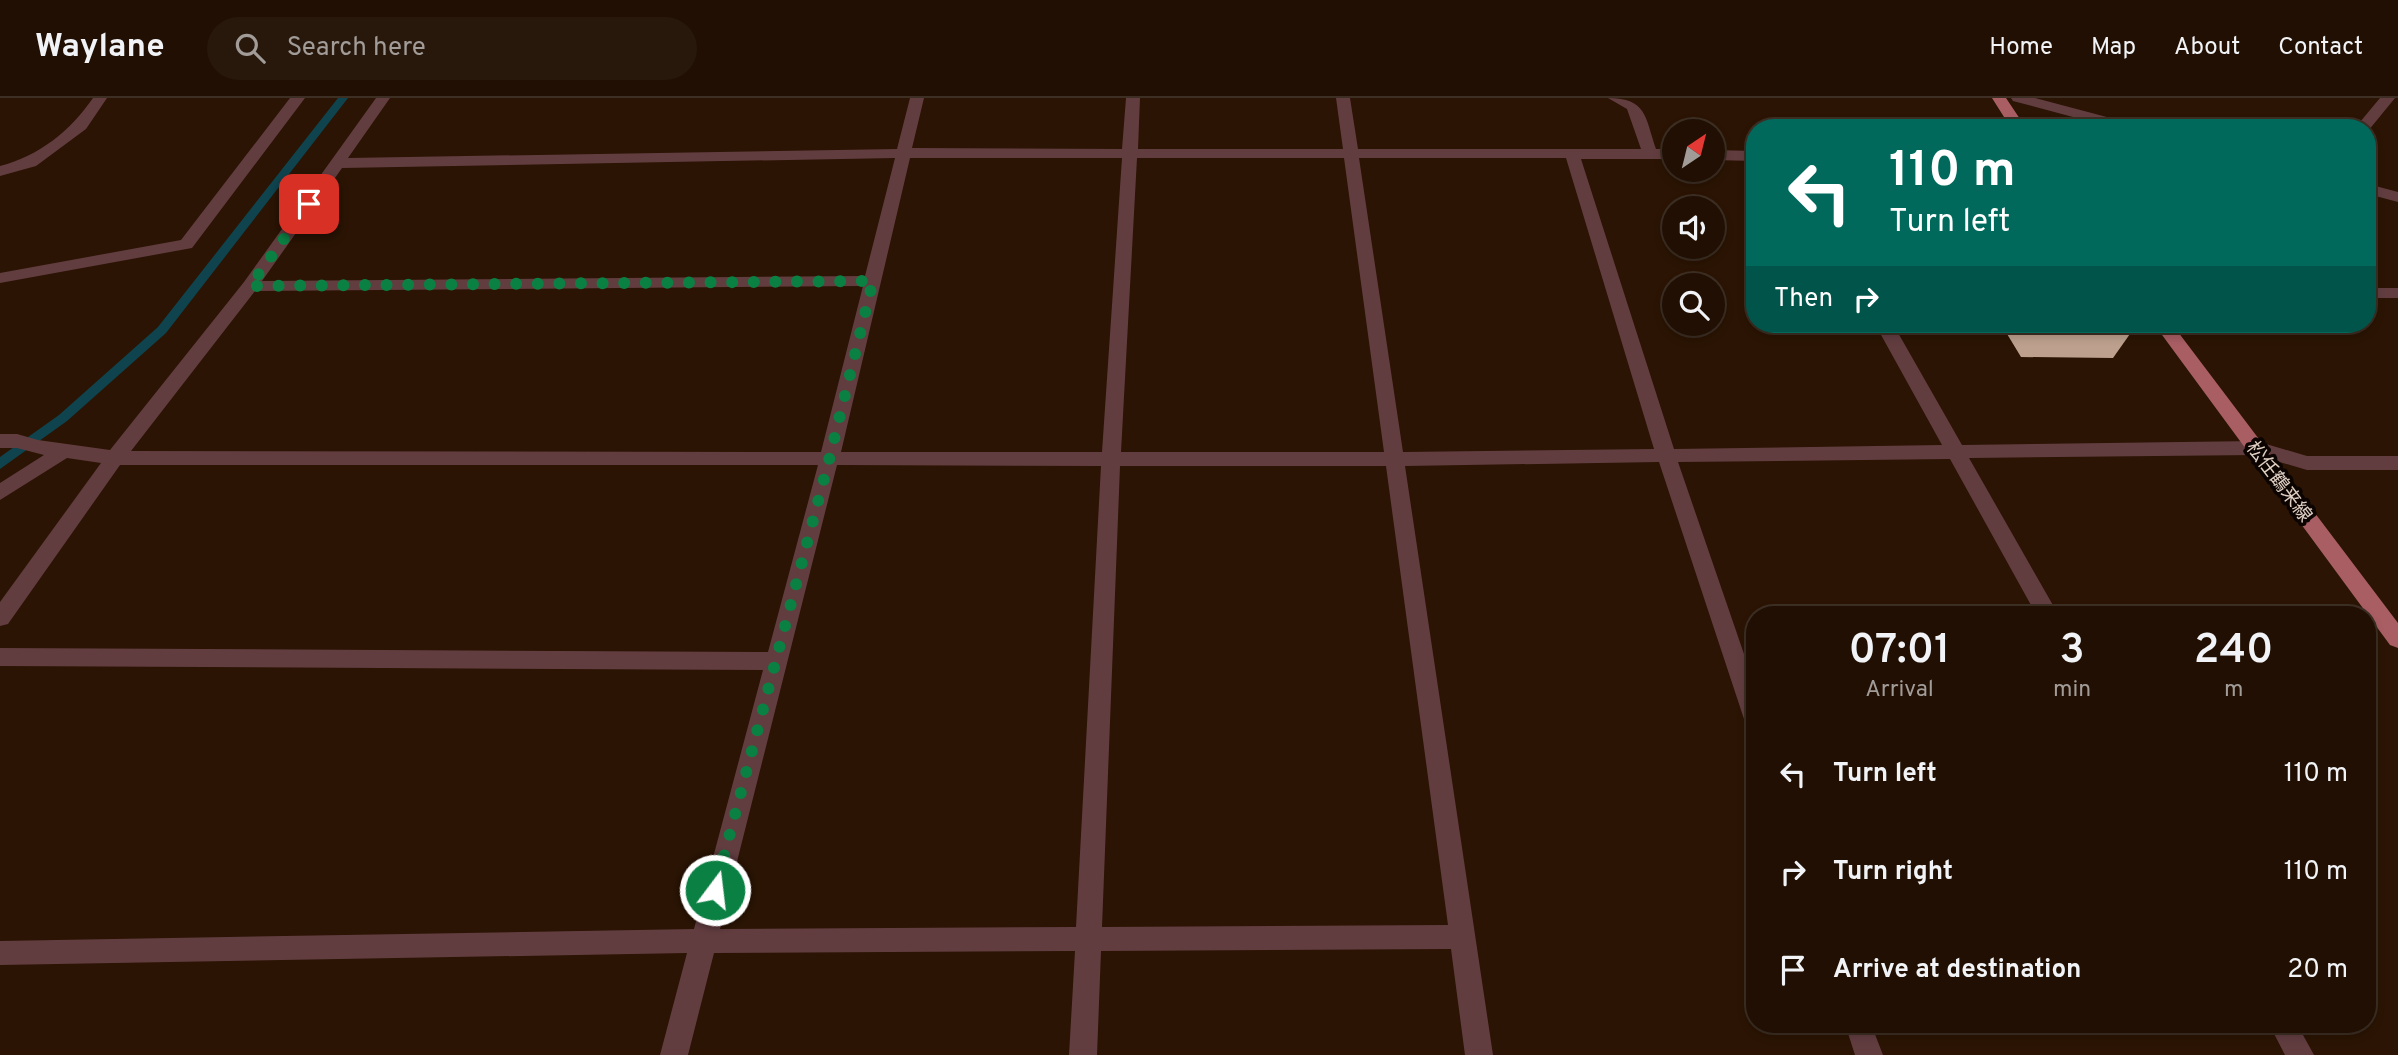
<!DOCTYPE html>
<meta charset="utf-8">
<style>
:root{--surface:#200f02;--page:#28180c;--text:#f1f3f6;--muted:#a29c99;--line:#3d2f24}
body{margin:0;font-family:Overpass,"Noto Sans JP",sans-serif;background:var(--page);color:var(--text);height:100vh;display:flex;flex-direction:column;font-size:26px;white-space:nowrap}
*{box-sizing:border-box;margin:0}
p{font-size:23px;color:var(--muted)}
.icon{flex:none;width:38px;height:38px;fill:none;stroke:currentColor;stroke-width:2;stroke-linecap:round;stroke-linejoin:round}
.map{position:relative;flex:1;overflow:hidden}
.sheet{position:absolute;left:1746px;top:508px;width:630px;height:427px;display:flex;flex-direction:column;background:var(--surface);border-radius:28px;box-shadow:0 4px 10px #0003,0 0 0 2px var(--line)}
.sheet>*{flex:none}
.top-card{position:absolute;left:1746px;top:21px;width:630px;height:214px;border-radius:28px;box-shadow:0 4px 10px #0003,0 0 0 2px var(--line);background:#00695c;color:#fff;overflow:hidden}
.needle{width:46px;rotate:35deg}
.tools{position:absolute;left:1662px;top:21px;display:grid;gap:14px}
.tools a{display:grid;place-items:center;width:63px;height:63px;border-radius:50%;background:var(--surface);box-shadow:0 4px 10px #0003,0 0 0 2px var(--line);font-size:35px}
.pin{position:absolute;display:grid;place-items:center;width:60px;height:60px;color:#fff;margin:-30px;border-radius:14px;box-shadow:0 4px 10px #0006}
.me{position:absolute;width:77px;margin:-38px;rotate:15deg;stroke-linejoin:round;filter:drop-shadow(0 0 5px #0008)}
.turn{display:flex;align-items:center;gap:24px;height:147px;padding:0 28px;font-size:32px}
.turn .icon{width:91px;height:91px;stroke-width:2.5}
.turn b{display:block;font-size:49px;line-height:60px}
.then{display:flex;align-items:center;height:66px;padding:0 28px;background:#0003;gap:14px;font-size:26px}
.eta{display:flex;justify-content:space-evenly;align-items:center;height:119px;text-align:center}
.eta b{font-size:42px;font-weight:600;line-height:49px}
ul{padding:0;list-style:none}
li{display:flex;align-items:center;gap:21px;height:98px;padding:0 28px}
li div{flex:1}
li b{display:block;font-size:26px}
li em{font-style:normal}
header{display:flex;align-items:center;gap:42px;box-sizing:border-box;height:98px;padding:0 35px;background:var(--surface);border-bottom:2px solid var(--line)}
header strong{font-size:33px}
nav{display:flex;gap:38px;margin-inline-start:auto;font-size:24px}
.search{width:490px;height:63px;background:var(--page);display:flex;align-items:center;gap:18px;box-sizing:border-box;padding:0 24px;border-radius:38px;color:var(--muted);font-size:26px}
.map>svg:first-child{display:block}
</style>
<header>
<strong>Waylane</strong>
<div class="search"><svg class="icon" aria-label="search" viewBox="0 0 24 24"><circle cx="10" cy="10" r="6"/><path d="M15 15l6 6"/></svg>Search here</div>
<nav><a>Home</a><a>Map</a><a>About</a><a>Contact</a></nav>
</header>
<div class="map">
<svg width="2398" height="957" viewBox="0 0 2398 957">
<rect width="100%" height="100%" fill="#2b1403"/>
<g fill="none" stroke-linecap="round" stroke-linejoin="round">
<!-- stream -->
<path fill="#0f444f" fill-rule="evenodd" d="M 338,0 L 348,0 L 166,235 L 67,323 L 0,371 L 0,359 L 59,317 L 158,229 Z"/>
<!-- minor -->
<path fill="#623d40" fill-rule="evenodd" d="M 93,0 L 107,0 L 86,31 L 36,68 L 0,78 L 0,68 C 39,58 70,33 93,0 Z
M 290,0 L 305,0 L 192,150 L 0,185 L 0,175 L 181,142 Z
M 376,0 L 390,0 L 348,60 L 897,51 L 910,0 L 924,0 L 912,50 L 1122,51 L 1126,0 L 1140,0 L 1138,51 L 1343,51 L 1336,0 L 1350,0 L 1358,51 L 1641,51 L 1627,11 L 1608,0 C 1647,0 1645,19 1656,51 L 1675,51 L 1675,61 L 1581,61 L 1674,351 L 1942,347 L 1875,226 L 1893,226 L 1962,347 L 2256,343 L 2307,358 L 2398,358 L 2398,372 L 2307,372 L 2256,357 L 1969,360 L 2058,516 L 2036,516 L 1950,361 L 1678,364 L 1755,588 L 1755,631 L 1747,628 L 1744,621 L 1659,364 L 1405,368 L 1493,957 L 1465,957 L 1451,851 L 1101,853 L 1097,957 L 1069,957 L 1075,853 L 714,855 L 688,957 L 660,957 L 687,855 L 0,867 L 0,843 L 694,831 L 763,572 L 0,568 L 0,550 L 768,554 L 818,367 L 120,367 L 8,526 L 0,528 L 0,504 L 101,365 L 67,360 L 0,402 L 0,385 L 44,357 L 17,350 L 0,350 L 0,336 L 17,336 L 38,342 L 110,352 L 244,184 ZM 895,60 L 865,178 L 262,183 L 342,70 ZM 910,60 L 1122,60 L 1102,354 L 841,354 ZM 1137,60 L 1344,60 L 1384,354 L 1121,354 ZM 1359,60 L 1566,60 L 1654,351 L 1403,354 ZM 863,188 L 821,354 L 131,353 L 255,193 ZM 837,367 L 1101,368 L 1076,829 L 720,831 ZM 1120,368 L 1386,368 L 1448,827 L 1102,829 Z
M 2011,0 L 2035,0 L 2137,27 L 2139,30 L 2114,30 L 2013,3 Z
M 2380,0 L 2395,0 L 2368,33 L 2368,30 L 2355,30 Z
M 1713,52 L 1755,53 L 1755,63 L 1713,62 Z
M 2368,86 L 2398,94 L 2398,104 L 2368,96 Z
M 2368,190 L 2398,190 L 2398,200 L 2368,200 Z
M 1845,926 L 1871,926 L 1883,957 L 1855,957 Z
M 2269,926 L 2297,926 L 2314,957 L 2285,957 Z"/>
<!-- major -->
<path fill="#a95e64" fill-rule="evenodd" d="M 1992,0 L 2006,0 L 2026,30 L 2011,30 Z
M 2154,226 L 2172,226 L 2398,525 L 2398,550 L 2390,547 Z"/>
</g>
<!-- wall -->
<path fill="#bda18e" d="M 2001,226 L 2137,226 L 2113,260 L 2021,259 Z"/>
<g fill="none" stroke-linecap="round" stroke-linejoin="round">
<!-- route -->
<path stroke="#0b8043" stroke-width="12" stroke-dasharray="0 21.6" d="M 309,106 L 250,188 L 873,183 L 829,362 L 715,792"/>
</g>
<g text-anchor="middle" stroke-width="7" stroke-linejoin="round" paint-order="stroke">
<!-- street labels -->
<g font-size="19" fill="#e1d1c5" stroke="#0c0401">
<text transform="translate(2280 383) rotate(53)" y="7">松任鶴来線</text>
</g>
</g>
</svg>
<div class="tools">
<a><svg class="needle" viewBox="-14 -14 28 28"><path d="M0-13l5 13h-10z" fill="#e53935"/><path d="M0 13l5-13h-10z" fill="#a29c99"/></svg></a>
<a><svg class="icon" aria-label="sound" viewBox="0 0 24 24"><path d="M4 9h4l5-4v14l-5-4H4zM17 9q2 3 0 6"/></svg></a>
<a><svg class="icon" aria-label="search" viewBox="0 0 24 24"><circle cx="10" cy="10" r="6"/><path d="M15 15l6 6"/></svg></a>
</div>
<div class="pin" style="left:309px;top:106px;background:#d93025"><svg class="icon" aria-label="arrive" viewBox="0 0 24 24"><path d="M6 21V4h12l-3 4 3 4H6"/></svg></div>
<svg class="me" style="left:715px;top:792px" viewBox="-20 -20 40 40"><circle r="17" fill="#0b8043" stroke="#fff" stroke-width="3"/><path d="M0-11L8 9 0 5-8 9z" fill="#fff"/></svg>
<div class="top-card">
<div class="turn"><svg class="icon" aria-label="left" viewBox="0 0 24 24"><path d="M17 20v-9H6M10 6l-5 5 5 5"/></svg><div><b>110 m</b>Turn left</div></div>
<div class="then">Then<svg class="icon" aria-label="right" viewBox="0 0 24 24"><path d="M7 20v-9h11M14 6l5 5-5 5"/></svg></div>
</div>
<section class="sheet">
<div class="eta">
<div><b>07:01</b><p>Arrival</p></div>
<div><b>3</b><p>min</p></div>
<div><b>240</b><p>m</p></div>
</div>
<ul>
<li><svg class="icon" aria-label="left" viewBox="0 0 24 24"><path d="M17 20v-9H6M10 6l-5 5 5 5"/></svg><div><b>Turn left</b></div><em>110 m</em></li>
<li><svg class="icon" aria-label="right" viewBox="0 0 24 24"><path d="M7 20v-9h11M14 6l5 5-5 5"/></svg><div><b>Turn right</b></div><em>110 m</em></li>
<li><svg class="icon" aria-label="arrive" viewBox="0 0 24 24"><path d="M6 21V4h12l-3 4 3 4H6"/></svg><div><b>Arrive at destination</b></div><em>20 m</em></li>
</ul>
</section>
</div>
